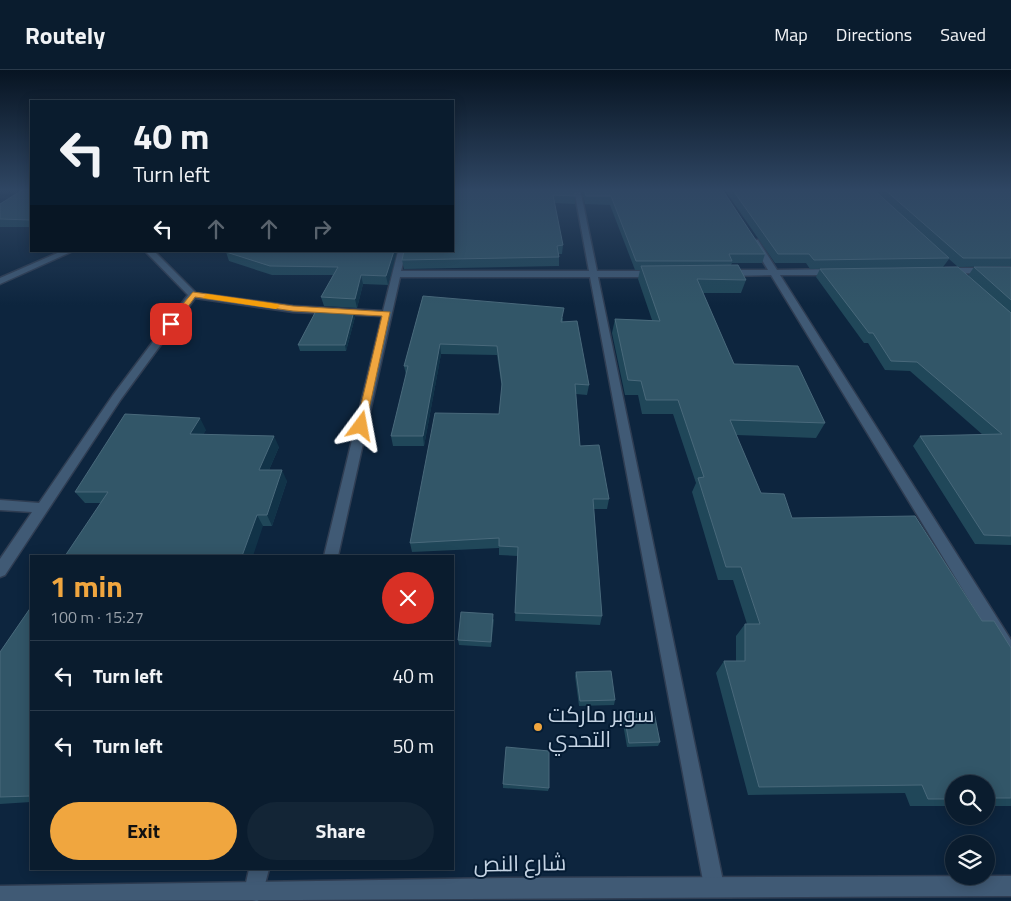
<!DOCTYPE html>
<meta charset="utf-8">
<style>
:root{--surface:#0a1c2e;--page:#132536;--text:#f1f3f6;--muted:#99a1aa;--line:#2a3a4a;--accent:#f0a63f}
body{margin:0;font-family:"Titillium Web",Cairo,sans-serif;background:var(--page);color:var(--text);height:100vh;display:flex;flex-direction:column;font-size:19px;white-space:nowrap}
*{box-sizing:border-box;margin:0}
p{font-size:16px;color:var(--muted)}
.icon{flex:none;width:28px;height:28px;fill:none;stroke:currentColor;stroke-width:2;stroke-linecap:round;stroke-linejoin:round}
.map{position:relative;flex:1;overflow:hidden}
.sheet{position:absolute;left:30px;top:485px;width:424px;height:315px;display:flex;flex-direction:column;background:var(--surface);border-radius:0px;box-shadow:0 2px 12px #0003,0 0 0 1px var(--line)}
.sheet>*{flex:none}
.banner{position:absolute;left:30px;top:30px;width:424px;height:152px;border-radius:0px;box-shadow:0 2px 12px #0003,0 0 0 1px var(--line);background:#0a1c2e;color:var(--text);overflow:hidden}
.controls{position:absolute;left:945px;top:705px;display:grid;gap:10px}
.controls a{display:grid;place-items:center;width:50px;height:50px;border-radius:50%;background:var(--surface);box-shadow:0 2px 12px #0003,0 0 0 1px var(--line);font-size:25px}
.pin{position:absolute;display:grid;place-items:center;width:42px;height:42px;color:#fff;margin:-21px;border-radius:10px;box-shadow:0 2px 8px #0006}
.me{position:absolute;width:55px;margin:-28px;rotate:13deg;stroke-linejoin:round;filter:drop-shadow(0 0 4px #0008)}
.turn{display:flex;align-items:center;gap:18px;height:105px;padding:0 20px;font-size:22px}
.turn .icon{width:65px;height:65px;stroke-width:2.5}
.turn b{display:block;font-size:35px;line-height:42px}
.lanes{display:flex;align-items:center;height:48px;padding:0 20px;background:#0003;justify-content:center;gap:25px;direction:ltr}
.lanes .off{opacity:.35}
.round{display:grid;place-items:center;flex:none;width:52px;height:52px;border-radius:26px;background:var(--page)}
.headline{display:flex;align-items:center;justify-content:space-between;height:85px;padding:0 20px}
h1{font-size:30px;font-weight:700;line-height:38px;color:var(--accent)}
.primary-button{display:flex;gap:10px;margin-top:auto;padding:10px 20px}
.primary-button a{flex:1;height:58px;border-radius:30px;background:var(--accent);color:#111;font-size:20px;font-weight:700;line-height:58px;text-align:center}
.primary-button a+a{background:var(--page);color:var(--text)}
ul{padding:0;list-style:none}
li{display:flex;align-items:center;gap:15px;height:70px;padding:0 20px;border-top:1px solid var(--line)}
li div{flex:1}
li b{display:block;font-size:19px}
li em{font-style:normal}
header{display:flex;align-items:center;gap:30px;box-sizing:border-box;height:70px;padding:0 25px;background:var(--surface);border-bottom:1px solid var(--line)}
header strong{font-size:24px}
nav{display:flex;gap:28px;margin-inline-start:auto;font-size:18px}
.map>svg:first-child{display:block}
</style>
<header>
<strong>Routely</strong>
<nav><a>Map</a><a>Directions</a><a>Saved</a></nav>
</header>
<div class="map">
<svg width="1011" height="831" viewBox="0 0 1011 831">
<rect width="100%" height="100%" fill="#0d253e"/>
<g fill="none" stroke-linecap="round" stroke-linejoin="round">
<!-- minor casing -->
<g stroke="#2f3d52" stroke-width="3">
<path id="minor" d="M 574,119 L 580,119 L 597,201 L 656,201 L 660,204 L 656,207 L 598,207 L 724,816 L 721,823 L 714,826 L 707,823 L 704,816 L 590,207 L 400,207 L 338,486 L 324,486 L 382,246 L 293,242 L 195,228 L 121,329 L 5,505 L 0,507 L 0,489 L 32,442 L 0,440 L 0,430 L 39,433 L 113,325 L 188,225 L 145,181 L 154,181 L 196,223 L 293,236 L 383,241 L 398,181 L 406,181 L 401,201 L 589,201 Z
M 752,170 L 758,170 L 777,200 L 836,199 L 840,202 L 836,205 L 780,205 L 1011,570 L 1011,592 L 1005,589 L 771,205 L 726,206 L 722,203 L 726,200 L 768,200 L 751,172 Z
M 62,181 L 73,181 L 0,214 L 0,208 Z
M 946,198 L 1011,198 L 1011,204 L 943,203 L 943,199 Z
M 249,799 L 269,799 L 261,829 L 257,831 L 247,829 L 244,822 Z"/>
</g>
<!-- secondary casing -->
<g stroke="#2f3d52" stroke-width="3">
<path id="secondary" d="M 1011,806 L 1011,826 C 674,827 337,831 0,831 L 0,816 L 506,808 Z"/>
</g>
<!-- minor -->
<use href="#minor" fill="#405a75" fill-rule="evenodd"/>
<!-- secondary -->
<use href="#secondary" fill="#405a75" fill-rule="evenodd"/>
</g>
<!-- wall -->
<path fill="#204759" d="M 31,119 L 31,157 L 0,157 L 0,134 Z
M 452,119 L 575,126 L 575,134 L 554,133 L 563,175 L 562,184 L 559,184 L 559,196 L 404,199 L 402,190 Z
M 581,119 L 722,119 L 765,184 L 762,193 L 732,193 L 731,195 L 746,210 L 741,223 L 703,223 L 734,294 L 825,353 L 816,368 L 736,365 L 761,423 L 792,448 L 982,551 L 1011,578 L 1011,736 L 986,736 L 986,714 L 954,714 L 954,736 L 910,736 L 905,723 L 748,725 L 716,603 L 724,591 L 736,591 L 736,566 L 745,554 L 747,554 L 733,510 L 718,510 L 692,422 L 696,413 L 673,344 L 642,344 L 638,325 L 625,325 L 612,263 L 615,249 L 652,250 L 638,209 L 640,200 L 635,200 L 610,135 L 585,134 Z
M 724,119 L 1011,119 L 1011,196 L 958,197 L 968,206 L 974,197 L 1011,197 L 1011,475 L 975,474 L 913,376 L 920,366 L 983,365 L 910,301 L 885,300 L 868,273 L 864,273 L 816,207 L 820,199 L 958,197 L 949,189 L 943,197 L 810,199 L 806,193 L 775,193 Z
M 227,181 L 397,181 L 388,215 L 363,214 L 357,238 L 324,236 L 321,227 L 333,205 L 272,205 L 229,191 L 226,182 Z
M 423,226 L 563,248 L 563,251 L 589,315 L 587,325 L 576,324 L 580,376 L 609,429 L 607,439 L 594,439 L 602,546 L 600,555 L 515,551 L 518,486 L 499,485 L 499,478 L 412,482 L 410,473 L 499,344 L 502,319 L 497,285 L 441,284 L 424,376 L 393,376 L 391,366 L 406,305 L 404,296 Z
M 355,247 L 346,281 L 300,281 L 298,275 Z
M 206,360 L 203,364 L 279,377 L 269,400 L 287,411 L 272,456 L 263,456 L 101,433 L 85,433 L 75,422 Z
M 31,537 L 31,732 L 0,734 L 0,582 Z
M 494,549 L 491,577 L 459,575 L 458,570 Z
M 576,602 L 615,630 L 614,635 L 579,636 L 575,606 Z
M 624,644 L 660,672 L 658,676 L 627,677 L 622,648 Z
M 503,714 L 549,718 L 548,721 L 503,718 Z"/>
<!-- shaded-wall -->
<path fill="#113348" d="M 394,181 L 397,181 L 388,215 L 386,206 Z
M 361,205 L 363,214 L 357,238 L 355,229 Z
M 354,241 L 355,247 L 346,281 L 345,275 Z
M 440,274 L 441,284 L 424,376 L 423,366 Z
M 200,348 L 206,360 L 197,376 L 190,364 Z
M 274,366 L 279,377 L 264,411 L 259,400 Z
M 282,400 L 287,411 L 272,456 L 267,445 Z
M 257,445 L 263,456 L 253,486 L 242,486 Z"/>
<!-- building -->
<path fill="#325668" stroke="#49697b" d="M 24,119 L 31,119 L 31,150 L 0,149 L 0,134 Z
M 452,119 L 575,119 L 575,126 L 553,125 L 563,175 L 557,176 L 559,187 L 402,190 L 404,181 L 452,181 Z
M 584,119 L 722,119 L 765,184 L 729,184 L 732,191 L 636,191 L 611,126 L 586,126 Z
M 732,119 L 873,119 L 949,188 L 814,190 L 809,184 L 778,184 Z
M 884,119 L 1011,119 L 1011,188 L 963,188 Z
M 227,181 L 394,181 L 386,206 L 361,205 L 355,229 L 321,227 L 338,197 L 270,196 L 226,182 Z
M 738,195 L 746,210 L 697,209 L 734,294 L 798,296 L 825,353 L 730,350 L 761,423 L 784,424 L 792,448 L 915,446 L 982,551 L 994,551 L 1011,578 L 1011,728 L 986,728 L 986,714 L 954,714 L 954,729 L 928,729 L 922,715 L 759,717 L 724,591 L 745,591 L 745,554 L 760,554 L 741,497 L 726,497 L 698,408 L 704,407 L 678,330 L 646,330 L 641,311 L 628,310 L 615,249 L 660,251 L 641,196 Z
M 958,197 L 1011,243 L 1011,466 L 984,465 L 920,366 L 1002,364 L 917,292 L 891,291 L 873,263 L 869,263 L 820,199 Z
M 974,197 L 1011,197 L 1011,230 Z
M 423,226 L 564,238 L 561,252 L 577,251 L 589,315 L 575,314 L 580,376 L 599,375 L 609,429 L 593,429 L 602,546 L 515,543 L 518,477 L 499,476 L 499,468 L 410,473 L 435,343 L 499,344 L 502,314 L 497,276 L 440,274 L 423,366 L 391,366 L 408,296 L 404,296 Z
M 317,239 L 354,241 L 345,275 L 298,275 Z
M 125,344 L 200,348 L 190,364 L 274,366 L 259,400 L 282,400 L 267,445 L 257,445 L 242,486 L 65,486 L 108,422 L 75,422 Z
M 31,537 L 31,726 L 0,727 L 0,582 Z
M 461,542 L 493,544 L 491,572 L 458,570 Z
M 611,601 L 615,630 L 580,631 L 576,602 Z
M 654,642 L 660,672 L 629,673 L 624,644 Z
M 506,677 L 549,681 L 549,718 L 503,714 Z"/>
<!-- sky -->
<linearGradient id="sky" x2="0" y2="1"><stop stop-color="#071422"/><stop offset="0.51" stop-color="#2f4663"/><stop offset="1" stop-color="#2f4663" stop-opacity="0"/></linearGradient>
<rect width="1011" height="235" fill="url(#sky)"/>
<!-- route -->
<path fill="#f0a63f" stroke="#9c6c29" d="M 193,222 L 293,236 L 390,242 L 365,358 L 357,358 L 356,356 L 382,246 L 293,241 L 195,227 L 174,256 L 168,256 L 168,252 Z"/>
<!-- slow -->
<path fill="#f59e0b" d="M 207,224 L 276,234 L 280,236 L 276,239 L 204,228 L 203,227 Z"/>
<!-- markers -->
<circle fill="#f0a63f" stroke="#041b33" stroke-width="2" cx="538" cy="657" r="5"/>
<g text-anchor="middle" stroke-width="4" stroke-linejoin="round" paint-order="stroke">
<!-- near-poi labels -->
<g font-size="22" fill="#c4d3e3" stroke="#041b33" text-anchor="start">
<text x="548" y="652">سوبر ماركت<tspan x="548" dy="25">التحدي</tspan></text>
</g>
<!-- near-street labels -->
<g font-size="22" fill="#c4d3e3" stroke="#041b33">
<text transform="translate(520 793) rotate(-1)" y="8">شارع النص</text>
</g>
</g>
</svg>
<div class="controls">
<a><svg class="icon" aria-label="search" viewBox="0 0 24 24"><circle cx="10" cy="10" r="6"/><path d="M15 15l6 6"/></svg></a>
<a><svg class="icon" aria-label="layers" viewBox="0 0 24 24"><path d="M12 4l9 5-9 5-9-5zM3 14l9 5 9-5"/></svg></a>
</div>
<div class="pin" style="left:171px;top:254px;background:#d93025"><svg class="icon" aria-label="arrive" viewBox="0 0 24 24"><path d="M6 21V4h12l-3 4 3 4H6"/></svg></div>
<svg class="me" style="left:361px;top:356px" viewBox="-20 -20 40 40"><path d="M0-17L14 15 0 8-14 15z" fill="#f0a63f" stroke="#fff" stroke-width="4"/></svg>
<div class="banner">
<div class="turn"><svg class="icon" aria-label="left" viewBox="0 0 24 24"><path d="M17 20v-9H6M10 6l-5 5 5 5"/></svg><div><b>40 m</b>Turn left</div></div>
<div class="lanes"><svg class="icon" aria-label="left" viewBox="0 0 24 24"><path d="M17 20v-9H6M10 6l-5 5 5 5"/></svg><svg class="icon off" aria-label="ahead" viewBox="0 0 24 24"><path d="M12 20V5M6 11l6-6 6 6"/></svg><svg class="icon off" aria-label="ahead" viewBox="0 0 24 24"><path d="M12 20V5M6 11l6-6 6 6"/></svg><svg class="icon off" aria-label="right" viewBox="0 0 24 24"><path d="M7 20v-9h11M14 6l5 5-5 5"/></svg></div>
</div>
<section class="sheet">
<div class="headline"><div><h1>1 min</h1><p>100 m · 15:27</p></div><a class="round" style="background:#d93025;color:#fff"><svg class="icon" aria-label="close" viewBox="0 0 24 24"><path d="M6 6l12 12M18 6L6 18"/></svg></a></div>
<ul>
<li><svg class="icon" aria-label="left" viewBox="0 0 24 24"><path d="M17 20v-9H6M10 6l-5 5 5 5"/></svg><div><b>Turn left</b></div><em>40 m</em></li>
<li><svg class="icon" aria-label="left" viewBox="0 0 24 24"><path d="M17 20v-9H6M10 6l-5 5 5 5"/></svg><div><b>Turn left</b></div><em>50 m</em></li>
</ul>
<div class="primary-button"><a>Exit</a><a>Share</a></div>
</section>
</div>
